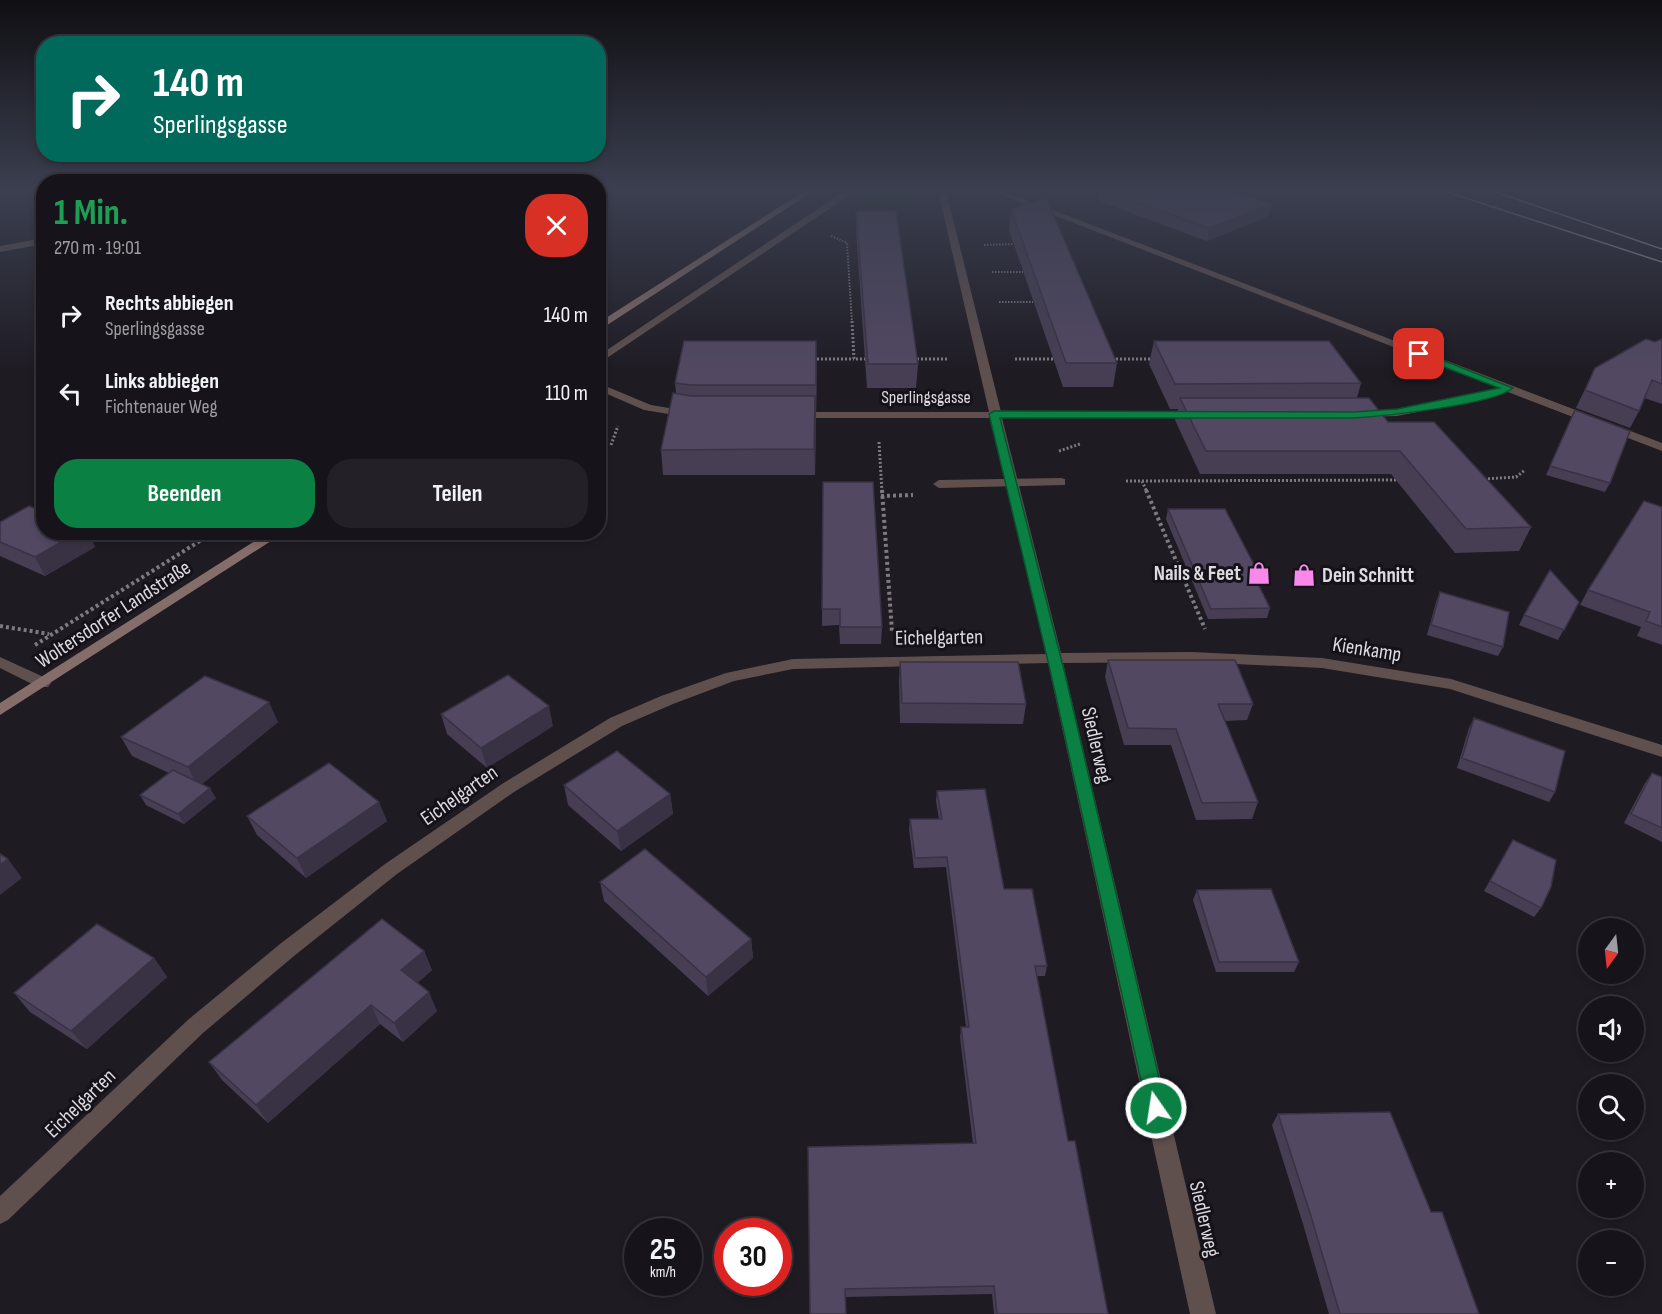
<!DOCTYPE html>
<html lang="de">
<meta charset="utf-8">
<style>
:root{--surface:#16141a;--page:#232127;--text:#f1f3f6;--muted:#9e9ea2;--line:#353339;--accent:#0b8043}
body{margin:0;font-family:"Sofia Sans Condensed",sans-serif;background:var(--page);color:var(--text);height:100vh;display:flex;flex-direction:column;font-size:22px;white-space:nowrap}
*{box-sizing:border-box;margin:0}
p{font-size:20px;color:var(--muted)}
.icon{flex:none;width:33px;height:33px;fill:none;stroke:currentColor;stroke-width:2;stroke-linecap:round;stroke-linejoin:round}
.map{position:relative;flex:1;overflow:hidden}
.drawer{position:absolute;left:36px;top:174px;width:570px;height:366px;display:flex;flex-direction:column;background:var(--surface);border-radius:24px;box-shadow:0 3px 9px #0003,0 0 0 2px var(--line)}
.drawer>*{flex:none}
.banner{position:absolute;left:36px;top:36px;width:570px;height:126px;border-radius:24px;box-shadow:0 3px 9px #0003,0 0 0 2px var(--line);background:#00695c;color:#fff;overflow:hidden}
.needle{width:39px;rotate:195deg}
.tools{position:absolute;left:1578px;top:918px;display:grid;gap:12px}
.tools a{display:grid;place-items:center;width:66px;height:66px;border-radius:50%;background:var(--surface);box-shadow:0 3px 9px #0003,0 0 0 2px var(--line);font-size:30px}
.speed{position:absolute;left:624px;top:1218px;display:flex;gap:12px;font-size:30px;font-weight:700;text-align:center}
.speed>*{display:grid;place-content:center;width:78px;height:78px;border-radius:50%;background:var(--surface);box-shadow:0 3px 9px #0003,0 0 0 2px var(--line);line-height:1}
.speed small{font-size:15px;font-weight:400}
.speed .limit{border:9px solid #d22;background:#fff;color:#111}
.pin{position:absolute;display:grid;place-items:center;width:51px;height:51px;color:#fff;margin:-26px;border-radius:12px;box-shadow:0 3px 9px #0006}
.me{position:absolute;width:66px;margin:-33px;rotate:347deg;stroke-linejoin:round;filter:drop-shadow(0 0 4px #0008)}
.turn{display:flex;align-items:center;gap:21px;height:126px;padding:0 18px;font-size:27px}
.turn .icon{width:78px;height:78px;stroke-width:2.5}
.turn b{display:block;font-size:42px;line-height:51px}
.round{display:grid;place-items:center;flex:none;width:63px;height:63px;border-radius:24px;background:var(--page)}
.head{display:flex;align-items:center;justify-content:space-between;height:102px;padding:0 18px}
h1{font-size:36px;font-weight:700;line-height:45px;color:#1e9e55}
.action{display:flex;gap:12px;margin-top:auto;padding:12px 18px}
.action a{flex:1;height:69px;border-radius:24px;background:var(--accent);color:#fff;font-size:24px;font-weight:700;line-height:69px;text-align:center}
.action a+a{background:var(--page);color:var(--text)}
ul{padding:0;list-style:none}
li{display:flex;align-items:center;gap:18px;height:78px;padding:0 18px}
li div{flex:1}
li b{display:block;font-size:22px}
li em{font-style:normal}
.map>svg:first-child{display:block}
</style>
<div class="map">
<svg width="1662" height="1314" viewBox="0 0 1662 1314">
<rect width="100%" height="100%" fill="#1e1b23"/>
<!-- green -->
<path fill="#1f2e1e" d="M 852,188 L 912,188 L 913,205 L 865,207 L 864,197 Z"/>
<g fill="none" stroke-linecap="round" stroke-linejoin="round">
<!-- path-far2 -->
<path stroke="#7d7a81" stroke-width="2" stroke-dasharray="1.5 1.5" stroke-linecap="butt" d="M 831,236 L 847,243 L 852,323
M 984,245 L 1014,244
M 992,272 L 1023,272
M 999,302 L 1033,302"/>
<!-- path-far1 -->
<path stroke="#7d7a81" stroke-width="3" stroke-dasharray="2 2" stroke-linecap="butt" d="M 852,321 L 854,359 L 869,359
M 813,359 L 854,359
M 913,359 L 949,359
M 1015,359 L 1056,359
M 1112,359 L 1155,359
M 879,442 L 882,492
M 611,445 L 618,426
M 1059,451 L 1080,444
M 1484,479 L 1516,477 L 1525,470
M 1126,481 L 1398,480
M 1142,481 L 1147,492"/>
<!-- path -->
<path stroke="#7d7a81" stroke-width="4" stroke-dasharray="3 3" stroke-linecap="butt" d="M 882,490 L 892,632
M 1146,490 L 1205,629
M 881,496 L 913,495
M 0,626 L 49,634
M 35,645 L 214,532"/>
<!-- service -->
<path fill="#5f504e" fill-rule="evenodd" d="M 843,188 L 851,188 L 850,195 L 598,364 L 598,356 L 843,192 Z
M 1061,478 L 1065,479 L 1065,485 L 939,488 L 933,484 L 939,480 Z"/>
<!-- minor -->
<path fill="#5f504e" fill-rule="evenodd" d="M 786,188 L 804,188 L 813,191 L 809,193 Z
M 942,188 L 950,188 L 947,195 L 1001,412 L 1197,412 L 1203,415 L 1197,418 L 1002,418 L 1061,653 L 1191,652 L 1322,658 L 1451,679 L 1662,745 L 1662,757 L 1450,689 L 1322,668 L 1191,662 L 1063,663 L 1216,1314 L 1190,1314 L 1048,663 L 793,669 L 734,681 L 673,704 L 622,726 L 514,792 L 397,874 L 294,956 L 203,1033 L 8,1220 L 0,1224 L 0,1196 L 189,1019 L 280,944 L 385,864 L 502,784 L 610,718 L 661,696 L 726,673 L 793,659 L 1046,654 L 991,418 L 798,418 L 792,415 L 798,412 L 989,412 L 939,195 Z
M 984,188 L 995,188 L 1662,443 L 1662,451 L 1508,392 L 1494,397 L 1397,416 L 1358,417 L 1358,413 L 1362,412 L 1397,410 L 1499,388 Z
M 44,238 L 44,244 L 0,252 L 0,246 Z
M 598,383 L 651,405 L 687,411 L 693,414 L 687,417 L 644,410 L 598,390 Z
M 0,657 L 48,679 L 51,683 L 48,687 L 38,687 L 0,668 Z"/>
<!-- secondary -->
<path fill="#856e6a" fill-rule="evenodd" d="M 809,188 L 818,188 L 598,331 L 598,323 Z
M 269,532 L 285,532 L 0,715 L 0,703 Z"/>
<!-- tram -->
<path stroke="#9a979e" stroke-width="1.5" d="M 1435,188 L 1662,262
M 1484,188 L 1662,249"/>
<!-- rail -->
<path stroke="#9a979e" stroke-width="3" stroke-dasharray="7 4" stroke-linecap="butt" d="M 1655,188 L 1662,190"/>
</g>
<!-- wall -->
<path fill="#473e54" d="M 1099,189 L 1269,216 L 1207,241 L 1098,201 Z
M 1011,209 L 1117,363 L 1113,387 L 1063,387 L 1009,230 Z
M 856,211 L 918,364 L 916,388 L 867,388 L 856,231 Z
M 1662,339 L 1662,404 L 1644,398 L 1639,411 L 1630,428 L 1576,408 L 1595,368 Z
M 1154,341 L 1361,383 L 1357,398 L 1388,422 L 1531,527 L 1519,551 L 1455,553 L 1391,474 L 1200,474 L 1175,420 L 1178,409 L 1170,409 L 1149,364 Z
M 817,365 L 815,475 L 663,475 L 661,450 L 676,393 L 675,383 Z
M 1575,410 L 1610,483 L 1605,492 L 1546,475 Z
M 823,482 L 882,627 L 881,644 L 840,644 L 839,625 L 822,626 Z
M 1662,507 L 1662,645 L 1637,636 L 1641,627 L 1580,605 L 1588,590 Z
M 1168,509 L 1260,576 L 1258,583 L 1270,608 L 1267,618 L 1208,619 L 1166,519 Z
M 0,522 L 44,532 L 88,532 L 95,547 L 45,576 L 0,556 Z
M 1440,592 L 1503,647 L 1498,656 L 1427,635 L 1436,602 Z
M 1579,602 L 1558,640 L 1519,625 L 1524,615 Z
M 1108,660 L 1253,704 L 1247,720 L 1225,721 L 1258,802 L 1252,819 L 1196,820 L 1171,745 L 1124,745 L 1105,677 Z
M 900,662 L 1026,704 L 1023,724 L 900,723 L 899,681 Z
M 441,714 L 553,726 L 487,768 L 447,734 Z
M 1474,718 L 1555,792 L 1549,802 L 1457,768 L 1469,728 Z
M 278,722 L 202,784 L 216,798 L 184,824 L 146,805 L 140,795 L 169,773 L 132,756 L 121,737 Z
M 1652,773 L 1662,777 L 1662,842 L 1624,823 L 1645,783 Z
M 564,785 L 670,794 L 673,814 L 621,851 L 568,805 Z
M 937,791 L 1004,889 L 1047,966 L 1045,976 L 1037,976 L 1068,1141 L 1108,1314 L 994,1314 L 992,1294 L 845,1297 L 810,1314 L 973,1144 L 960,1037 L 961,1027 L 966,1027 L 946,867 L 914,868 L 909,829 L 910,819 L 939,819 L 936,801 Z
M 247,816 L 387,821 L 306,878 L 257,835 Z
M 1513,840 L 1541,908 L 1534,917 L 1484,891 Z
M 600,882 L 751,939 L 753,958 L 708,996 L 604,901 Z
M 1197,890 L 1299,962 L 1294,972 L 1216,972 L 1193,900 Z
M 424,951 L 432,970 L 417,983 L 437,1011 L 403,1042 L 380,1024 L 268,1123 L 222,1080 L 209,1062 Z
M 154,958 L 167,977 L 87,1049 L 30,1012 L 14,993 Z
M 1278,1114 L 1431,1212 L 1479,1314 L 1329,1314 L 1303,1224 L 1272,1125 Z"/>
<!-- shaded-wall -->
<path fill="#393245" d="M 1272,204 L 1269,216 L 1207,241 L 1209,228 Z
M 816,341 L 817,365 L 816,410 Z
M 815,396 L 816,420 L 815,475 L 814,449 Z
M 79,532 L 88,532 L 95,547 L 45,576 L 35,557 Z
M 269,702 L 278,722 L 198,787 L 188,767 Z
M 549,706 L 553,726 L 487,768 L 481,748 Z
M 210,788 L 216,798 L 184,824 L 178,814 Z
M 670,794 L 673,814 L 621,851 L 617,831 Z
M 379,802 L 387,821 L 306,878 L 297,858 Z
M 8,859 L 22,878 L 0,895 L 0,865 Z
M 751,939 L 753,958 L 708,996 L 706,977 Z
M 424,951 L 432,970 L 410,990 L 401,970 Z
M 154,958 L 167,977 L 87,1049 L 71,1031 Z
M 429,992 L 437,1011 L 403,1042 L 394,1023 Z
M 371,1005 L 380,1024 L 268,1123 L 256,1105 Z"/>
<!-- building -->
<path fill="#524862" stroke="#393245" stroke-width="1.5" d="M 1104,188 L 1221,188 L 1272,204 L 1209,228 L 1099,189 Z
M 1046,198 L 1117,363 L 1066,363 L 1011,209 Z
M 856,211 L 896,211 L 918,364 L 868,364 Z
M 1646,339 L 1655,342 L 1662,339 L 1662,384 L 1652,380 L 1639,411 L 1585,390 L 1595,368 Z
M 684,341 L 816,341 L 816,385 L 691,385 L 675,383 Z
M 1154,341 L 1329,341 L 1361,383 L 1175,384 Z
M 673,393 L 691,396 L 815,396 L 814,449 L 661,450 Z
M 1180,398 L 1369,398 L 1388,422 L 1434,422 L 1531,527 L 1466,529 L 1400,451 L 1206,451 Z
M 1575,410 L 1630,431 L 1610,483 L 1550,466 Z
M 823,482 L 873,482 L 882,627 L 840,627 L 840,609 L 822,609 Z
M 1644,501 L 1662,507 L 1662,627 L 1646,621 L 1650,612 L 1588,590 Z
M 29,506 L 44,512 L 44,532 L 79,532 L 35,557 L 0,542 L 0,522 Z
M 1168,509 L 1225,509 L 1260,576 L 1254,576 L 1270,608 L 1211,609 Z
M 1550,570 L 1579,602 L 1564,630 L 1524,615 Z
M 1440,592 L 1509,612 L 1503,647 L 1431,625 Z
M 1108,660 L 1235,660 L 1253,704 L 1218,704 L 1258,802 L 1202,803 L 1176,729 L 1128,728 Z
M 900,662 L 1018,662 L 1026,704 L 902,703 Z
M 508,675 L 549,706 L 481,748 L 441,714 Z
M 205,676 L 269,702 L 188,767 L 121,737 Z
M 1474,718 L 1565,751 L 1555,792 L 1462,758 Z
M 617,751 L 670,794 L 617,831 L 564,785 Z
M 329,763 L 379,802 L 297,858 L 247,816 Z
M 173,770 L 210,788 L 178,814 L 140,795 Z
M 1652,773 L 1662,777 L 1662,828 L 1631,814 Z
M 985,789 L 1004,889 L 1032,889 L 1047,966 L 1035,966 L 1068,1141 L 1075,1141 L 1108,1314 L 997,1314 L 994,1286 L 845,1289 L 846,1314 L 810,1314 L 808,1147 L 976,1143 L 961,1027 L 969,1027 L 947,857 L 915,858 L 910,819 L 942,819 L 937,791 Z
M 1513,840 L 1556,860 L 1551,887 L 1541,908 L 1490,881 Z
M 645,849 L 751,939 L 706,977 L 600,882 Z
M 0,854 L 8,859 L 0,865 Z
M 1271,889 L 1299,962 L 1219,962 L 1197,890 Z
M 382,919 L 424,951 L 401,970 L 429,992 L 394,1023 L 371,1005 L 256,1105 L 209,1062 Z
M 97,924 L 154,958 L 71,1031 L 14,993 Z
M 1390,1112 L 1431,1212 L 1442,1212 L 1479,1314 L 1340,1314 L 1310,1213 L 1278,1114 Z"/>
<!-- sky -->
<linearGradient id="sky" x2="0" y2="1"><stop stop-color="#100f13"/><stop offset="0.51" stop-color="#3b3f50"/><stop offset="1" stop-color="#3b3f50" stop-opacity="0"/></linearGradient>
<rect width="1662" height="372" fill="url(#sky)"/>
<!-- route -->
<path fill="#0b8043" stroke="#07532c" stroke-width="1.5" d="M 1415,352 L 1422,352 L 1513,388 C 1493,405 1384,416 1354,418 L 1000,418 L 1065,674 L 1166,1108 L 1164,1115 L 1156,1118 L 1149,1115 L 1147,1108 L 1051,674 L 989,414 L 994,411 L 1354,412 L 1397,409 L 1499,388 L 1415,356 Z"/>
<!-- icons -->
<defs>
<g id="shop-bare" transform="scale(1.8)"><path d="M-5-2.5h2.3a2.7 3.5 0 0 1 5.4 0H5L5.5 6h-11ZM-1.5-2.5h3a1.5 2.3 0 0 0-3 0Z" fill="#f888ea" stroke="#15121a" stroke-width="2.5" paint-order="stroke"/></g>
</defs>
<g fill-rule="evenodd">
<use href="#shop-bare" x="1259" y="573"/>
<use href="#shop-bare" x="1304" y="575"/>
</g>
<g text-anchor="middle" stroke-width="6" stroke-linejoin="round" paint-order="stroke">
<!-- far-street labels -->
<g font-size="18" fill="#dddae0" stroke="#15121a">
<text x="926" y="403">Sperlingsgasse</text>
</g>
<!-- poi labels -->
<g font-size="21" font-weight="bold" fill="#dddae0" stroke="#15121a" text-anchor="end">
<text x="1241" y="580">Nails &amp; Feet</text>
<text x="1322" y="582" text-anchor="start">Dein Schnitt</text>
</g>
<!-- street labels -->
<g font-size="21" fill="#dddae0" stroke="#15121a">
<text transform="translate(113 614) rotate(-33)" y="7">Woltersdorfer Landstraße</text>
<text transform="translate(939 637) rotate(-1)" y="7">Eichelgarten</text>
<text transform="translate(1367 649) rotate(9)" y="7">Kienkamp</text>
<text transform="translate(1097 745) rotate(77)" y="7">Siedlerweg</text>
<text transform="translate(459 795) rotate(-35)" y="7">Eichelgarten</text>
<text transform="translate(80 1103) rotate(-44)" y="7">Eichelgarten</text>
<text transform="translate(1205 1219) rotate(77)" y="7">Siedlerweg</text>
</g>
</g>
</svg>
<div class="tools">
<a><svg class="needle" viewBox="-14 -14 28 28"><path d="M0-13l5 13h-10z" fill="#e53935"/><path d="M0 13l5-13h-10z" fill="#9e9ea2"/></svg></a>
<a><svg class="icon" aria-label="sound" viewBox="0 0 24 24"><path d="M4 9h4l5-4v14l-5-4H4zM17 9q2 3 0 6"/></svg></a>
<a><svg class="icon" aria-label="search" viewBox="0 0 24 24"><circle cx="10" cy="10" r="6"/><path d="M15 15l6 6"/></svg></a>
<a>+</a>
<a>−</a>
</div>
<div class="speed"><div>25<small>km/h</small></div><div class="limit">30</div></div>
<div class="pin" style="left:1419px;top:354px;background:#d93025"><svg class="icon" aria-label="arrive" viewBox="0 0 24 24"><path d="M6 21V4h12l-3 4 3 4H6"/></svg></div>
<svg class="me" style="left:1156px;top:1108px" viewBox="-20 -20 40 40"><circle r="17" fill="#0b8043" stroke="#fff" stroke-width="3"/><path d="M0-11L8 9 0 5-8 9z" fill="#fff"/></svg>
<div class="banner">
<div class="turn"><svg class="icon" aria-label="right" viewBox="0 0 24 24"><path d="M7 20v-9h11M14 6l5 5-5 5"/></svg><div><b>140 m</b>Sperlingsgasse</div></div>
</div>
<section class="drawer">
<div class="head"><div><h1>1 Min.</h1><p>270 m · 19:01</p></div><a class="round" style="background:#d93025;color:#fff"><svg class="icon" aria-label="close" viewBox="0 0 24 24"><path d="M6 6l12 12M18 6L6 18"/></svg></a></div>
<ul>
<li><svg class="icon" aria-label="right" viewBox="0 0 24 24"><path d="M7 20v-9h11M14 6l5 5-5 5"/></svg><div><b>Rechts abbiegen</b><p>Sperlingsgasse</p></div><em>140 m</em></li>
<li><svg class="icon" aria-label="left" viewBox="0 0 24 24"><path d="M17 20v-9H6M10 6l-5 5 5 5"/></svg><div><b>Links abbiegen</b><p>Fichtenauer Weg</p></div><em>110 m</em></li>
</ul>
<div class="action"><a>Beenden</a><a>Teilen</a></div>
</section>
</div>
